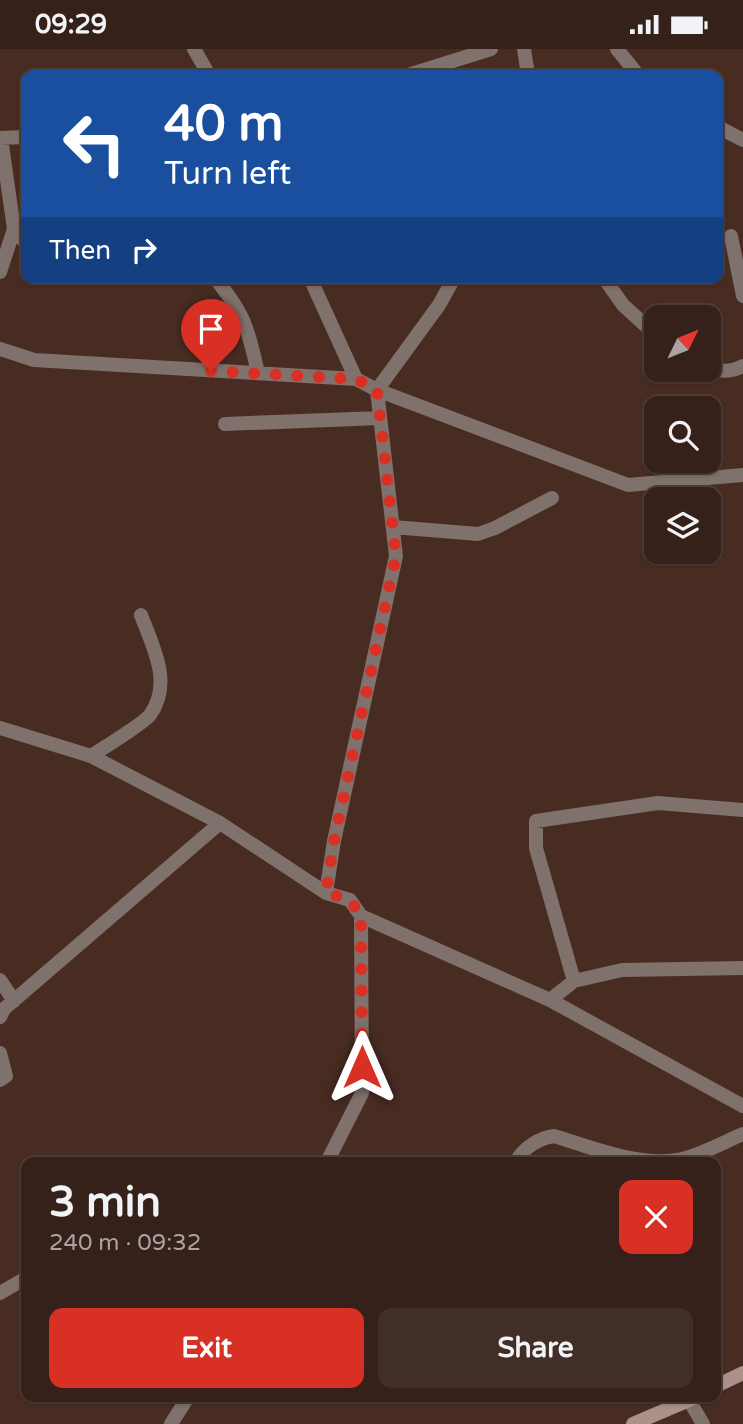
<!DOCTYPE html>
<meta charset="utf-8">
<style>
:root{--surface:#36211a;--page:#412e27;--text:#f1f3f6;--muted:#aaa3a2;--line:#503e39;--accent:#d93025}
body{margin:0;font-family:"Varela Round",sans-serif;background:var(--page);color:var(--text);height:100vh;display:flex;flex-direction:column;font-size:26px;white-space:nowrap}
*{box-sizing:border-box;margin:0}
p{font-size:23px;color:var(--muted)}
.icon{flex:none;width:38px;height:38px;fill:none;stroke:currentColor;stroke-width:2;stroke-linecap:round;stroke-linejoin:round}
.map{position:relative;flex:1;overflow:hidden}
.details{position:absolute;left:21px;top:1108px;width:700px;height:245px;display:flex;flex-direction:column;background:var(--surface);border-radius:14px;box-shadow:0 2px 5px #0004,0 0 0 2px var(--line)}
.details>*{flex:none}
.hud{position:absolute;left:21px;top:21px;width:702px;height:214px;border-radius:14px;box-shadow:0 2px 5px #0004,0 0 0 2px var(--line);background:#1a4fa0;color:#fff;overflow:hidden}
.needle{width:46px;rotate:47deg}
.buttons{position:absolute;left:644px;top:256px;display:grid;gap:14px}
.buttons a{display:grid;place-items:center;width:77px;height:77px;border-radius:14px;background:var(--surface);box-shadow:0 2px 5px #0004,0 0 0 2px var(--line);font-size:35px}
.pin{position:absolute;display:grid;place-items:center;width:60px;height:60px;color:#fff;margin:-72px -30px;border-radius:50% 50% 50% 0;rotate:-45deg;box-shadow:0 0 7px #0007}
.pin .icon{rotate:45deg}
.me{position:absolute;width:77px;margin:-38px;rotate:0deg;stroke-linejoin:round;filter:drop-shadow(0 0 5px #0008)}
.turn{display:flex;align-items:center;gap:24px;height:147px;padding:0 28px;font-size:32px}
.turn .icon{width:91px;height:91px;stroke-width:2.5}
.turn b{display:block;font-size:49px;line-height:60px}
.then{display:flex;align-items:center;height:66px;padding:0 28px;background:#0003;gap:14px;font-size:26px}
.round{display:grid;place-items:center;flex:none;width:74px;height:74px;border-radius:14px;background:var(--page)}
.head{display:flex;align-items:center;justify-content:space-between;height:119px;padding:0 28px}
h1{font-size:42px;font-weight:700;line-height:52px}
.primary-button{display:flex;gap:14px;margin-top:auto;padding:14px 28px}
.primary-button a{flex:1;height:80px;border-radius:14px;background:var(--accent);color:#fff;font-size:28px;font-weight:700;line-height:80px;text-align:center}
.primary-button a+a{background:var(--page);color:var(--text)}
.status{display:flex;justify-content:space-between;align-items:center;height:49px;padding:0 35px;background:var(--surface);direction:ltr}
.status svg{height:19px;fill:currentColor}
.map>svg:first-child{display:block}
</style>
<div class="status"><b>09:29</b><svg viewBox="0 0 49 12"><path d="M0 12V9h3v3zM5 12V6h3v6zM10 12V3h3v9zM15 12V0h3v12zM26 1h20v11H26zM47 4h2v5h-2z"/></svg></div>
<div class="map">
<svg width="743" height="1375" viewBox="0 0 743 1375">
<rect width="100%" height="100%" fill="#482c22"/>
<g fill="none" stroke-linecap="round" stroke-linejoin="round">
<!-- street -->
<path stroke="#7f716c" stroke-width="14" d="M 194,0 L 209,26
M 524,0 L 528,26
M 617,0 L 638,26
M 408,26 L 491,0
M 718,78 L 743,91
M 0,89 L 26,88
M 1,89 L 14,180 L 23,191 L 26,192
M 731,187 L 743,247
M 0,223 L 14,180
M 215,229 C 245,266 248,279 258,324
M 310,229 L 356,330 L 377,341 L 628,436 L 743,426
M 604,229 L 623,256 L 656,286
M 0,300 L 34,311 L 356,330
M 709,317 C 720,324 731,323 743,317
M 225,375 L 380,369
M 393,478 L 478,485 L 495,479 L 552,449
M 0,679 L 91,707 L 220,774 L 326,844 L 350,851 L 361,867 L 550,951 L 743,1057
M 91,707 C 103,699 143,675 150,666 C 173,634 153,598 141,566
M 326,844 L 334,792 L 396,507 L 377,341 L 439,256 L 454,229
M 0,931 L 14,952
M 574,932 L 536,799 L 536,772 L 658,754 L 743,761
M 550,951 L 574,932 L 622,921 L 743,919
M 0,968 L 4,960 L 220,774
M 0,1004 L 6,1027 L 0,1031
M 327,1113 L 362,1044 L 361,867
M 516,1113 C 523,1099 539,1089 554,1087 C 594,1099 640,1119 682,1110 C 703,1105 724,1093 743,1085
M 0,1244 L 26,1229
M 689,1351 L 703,1375
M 171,1375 L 188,1348"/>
<!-- secondary -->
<path stroke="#aa928b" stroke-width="14" d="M 716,1337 L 743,1324
M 633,1375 L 696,1348"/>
</g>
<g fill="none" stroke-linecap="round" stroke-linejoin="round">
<!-- route -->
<path stroke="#d93025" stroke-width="12" stroke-dasharray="0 21.6" d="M 211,322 L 356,330 L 377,341 L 396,507 L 334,792 L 326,844 L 350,851 L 361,867 L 362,1018"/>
</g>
</svg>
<div class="buttons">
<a><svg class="needle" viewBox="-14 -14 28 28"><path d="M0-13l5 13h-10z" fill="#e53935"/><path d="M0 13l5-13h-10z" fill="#aaa3a2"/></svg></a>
<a><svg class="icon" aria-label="search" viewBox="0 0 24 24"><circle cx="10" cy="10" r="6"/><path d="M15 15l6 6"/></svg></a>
<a><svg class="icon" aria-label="layers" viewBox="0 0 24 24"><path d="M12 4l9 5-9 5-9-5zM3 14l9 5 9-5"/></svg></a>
</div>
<div class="pin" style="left:211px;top:322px;background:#d93025"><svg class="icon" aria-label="arrive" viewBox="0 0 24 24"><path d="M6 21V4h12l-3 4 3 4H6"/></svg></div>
<svg class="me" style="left:362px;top:1018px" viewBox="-20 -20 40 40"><path d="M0-17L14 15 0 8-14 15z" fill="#d93025" stroke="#fff" stroke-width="4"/></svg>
<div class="hud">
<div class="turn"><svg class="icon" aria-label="left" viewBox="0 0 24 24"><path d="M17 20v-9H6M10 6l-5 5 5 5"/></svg><div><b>40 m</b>Turn left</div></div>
<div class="then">Then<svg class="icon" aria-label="right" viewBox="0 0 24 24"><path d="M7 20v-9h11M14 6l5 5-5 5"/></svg></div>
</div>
<section class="details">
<div class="head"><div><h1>3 min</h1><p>240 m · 09:32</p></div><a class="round" style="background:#d93025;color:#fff"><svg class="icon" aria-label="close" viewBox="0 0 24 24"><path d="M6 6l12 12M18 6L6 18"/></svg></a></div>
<div class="primary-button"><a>Exit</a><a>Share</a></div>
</section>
</div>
